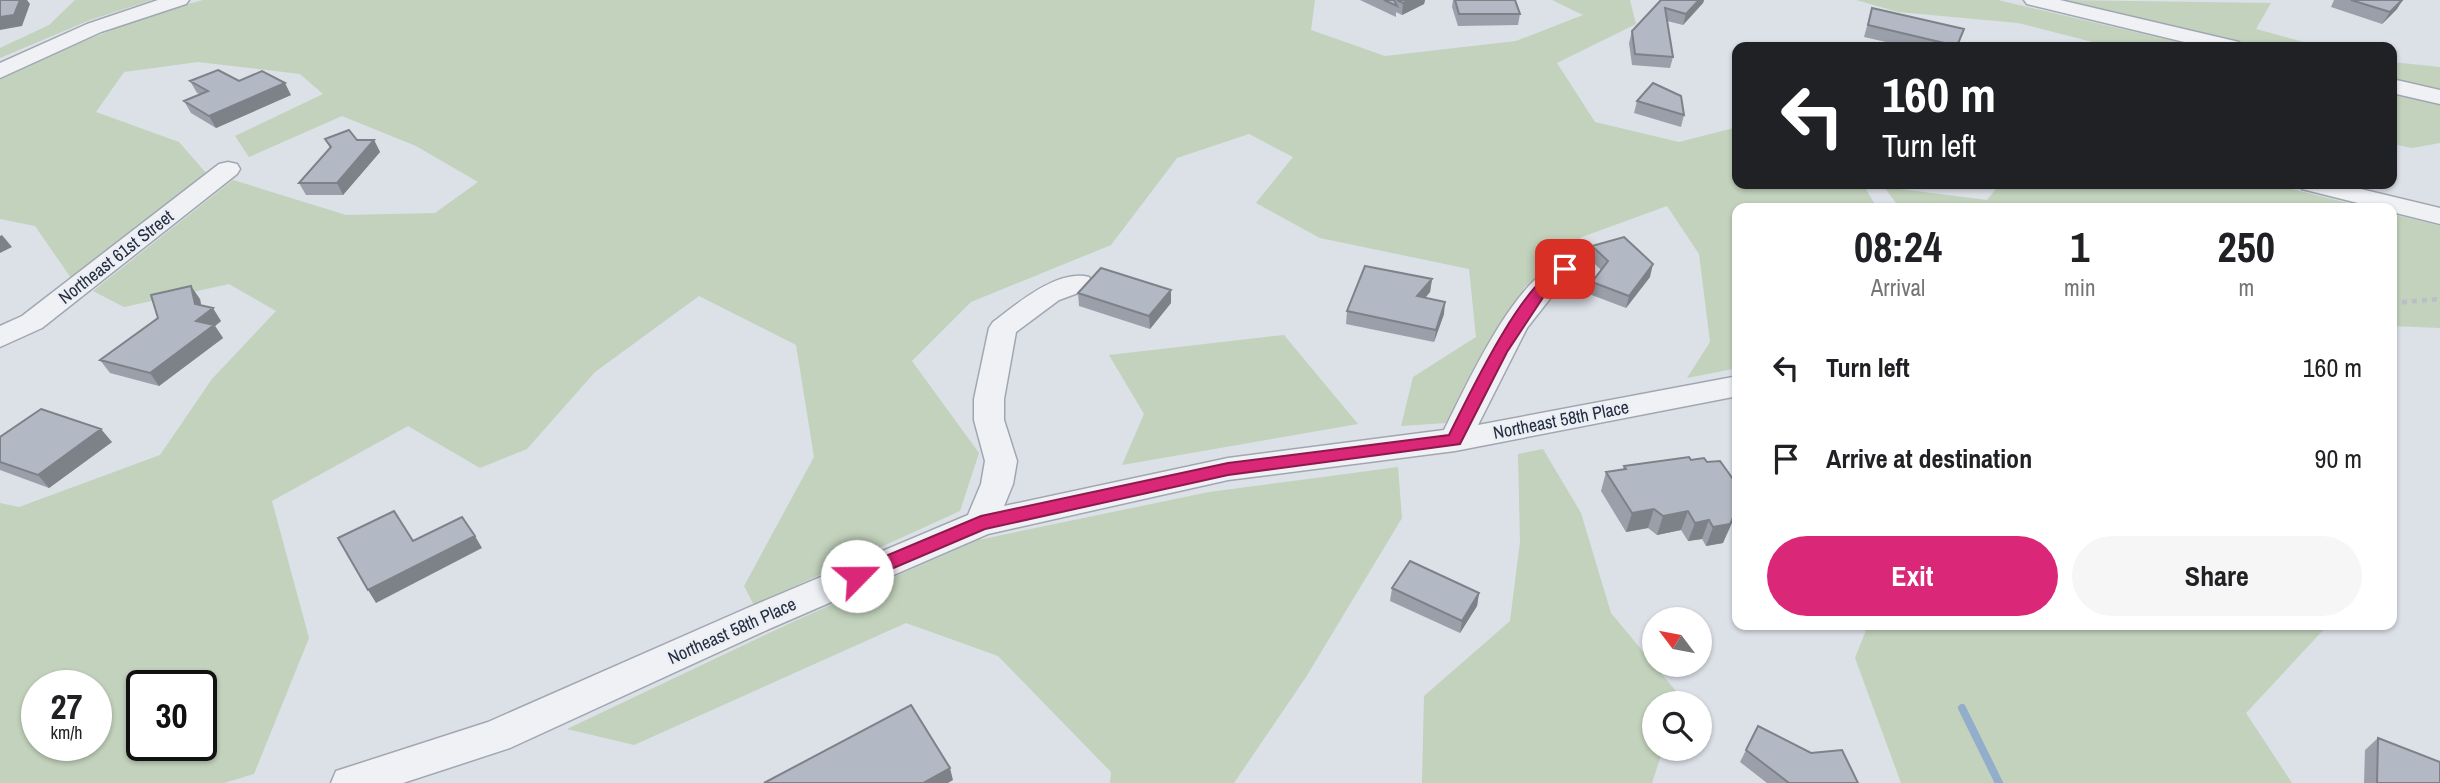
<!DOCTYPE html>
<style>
:root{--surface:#fff;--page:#f6f6f6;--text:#202124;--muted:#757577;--accent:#db2777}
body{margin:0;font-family:"Archivo Narrow",sans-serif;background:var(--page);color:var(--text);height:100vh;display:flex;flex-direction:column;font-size:26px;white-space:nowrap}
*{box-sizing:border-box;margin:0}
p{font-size:23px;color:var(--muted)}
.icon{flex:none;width:38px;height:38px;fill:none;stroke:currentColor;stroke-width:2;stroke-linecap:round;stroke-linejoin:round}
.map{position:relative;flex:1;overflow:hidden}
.drawer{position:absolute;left:1732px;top:203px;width:665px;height:427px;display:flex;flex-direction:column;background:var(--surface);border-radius:14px;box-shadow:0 2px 5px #0004}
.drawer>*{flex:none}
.banner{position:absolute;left:1732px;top:42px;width:665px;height:147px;border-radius:14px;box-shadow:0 2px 5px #0004;background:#202124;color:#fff;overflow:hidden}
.needle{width:46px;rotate:302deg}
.tools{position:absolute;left:1642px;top:607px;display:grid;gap:14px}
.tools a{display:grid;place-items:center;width:70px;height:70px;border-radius:50%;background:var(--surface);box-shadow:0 2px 5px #0004;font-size:35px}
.speed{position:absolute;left:21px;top:670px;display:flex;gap:14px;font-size:35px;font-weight:700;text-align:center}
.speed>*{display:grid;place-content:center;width:91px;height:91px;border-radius:50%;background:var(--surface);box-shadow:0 2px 5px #0004;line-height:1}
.speed small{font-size:18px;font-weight:400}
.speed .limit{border:4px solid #111;border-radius:10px;background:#fff;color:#111}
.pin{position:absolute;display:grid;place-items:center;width:60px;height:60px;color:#fff;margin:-30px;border-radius:14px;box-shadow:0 4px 10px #0006}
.me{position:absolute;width:77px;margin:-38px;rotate:67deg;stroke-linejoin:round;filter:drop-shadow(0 0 5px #0008)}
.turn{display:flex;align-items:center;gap:24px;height:147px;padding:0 35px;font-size:32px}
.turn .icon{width:91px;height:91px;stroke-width:2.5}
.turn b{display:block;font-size:49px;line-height:60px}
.eta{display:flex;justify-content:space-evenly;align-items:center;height:119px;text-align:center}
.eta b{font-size:42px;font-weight:700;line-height:49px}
.button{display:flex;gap:14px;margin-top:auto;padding:14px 35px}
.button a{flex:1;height:80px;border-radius:42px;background:var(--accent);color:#fff;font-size:28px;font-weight:700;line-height:80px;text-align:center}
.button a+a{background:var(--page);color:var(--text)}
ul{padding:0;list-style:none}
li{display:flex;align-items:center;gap:21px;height:91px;padding:0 35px}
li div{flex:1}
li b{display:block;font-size:26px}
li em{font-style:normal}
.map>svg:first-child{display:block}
</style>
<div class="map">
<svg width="2440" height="783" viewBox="0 0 2440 783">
<rect width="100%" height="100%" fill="#dce0e7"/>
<!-- green -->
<path fill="#c2d2bc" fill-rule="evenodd" d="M 75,0 L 152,0 L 90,20 L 0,58 L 0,48 L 49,25 Z
M 203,0 L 1315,0 L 1311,30 L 1385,56 L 1516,41 L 1583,15 L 1552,0 L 1630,0 L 1636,24 L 1557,63 L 1595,122 L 1679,142 L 1738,127 L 1738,184 L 1863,184 L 1877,208 L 1738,208 L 1738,368 L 1687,378 L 1710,342 L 1699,254 L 1667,206 L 1582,237 L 1525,287 L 1446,423 L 1401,426 L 1413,377 L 1476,337 L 1469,269 L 1320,238 L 1256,203 L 1293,157 L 1249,134 L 1177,158 L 1111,245 L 971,302 L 912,361 L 979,453 L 960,511 L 754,605 L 744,586 L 814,457 L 796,345 L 699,296 L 595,372 L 527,449 L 480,468 L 408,426 L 272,501 L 309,638 L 254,774 L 224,783 L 0,783 L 0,503 L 19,507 L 160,455 L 212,379 L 276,311 L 229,284 L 124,307 L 93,291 L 233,180 L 346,215 L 435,213 L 478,182 L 416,146 L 342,116 L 249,157 L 235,136 L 323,94 L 300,74 L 198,62 L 124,72 L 96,112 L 179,142 L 206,173 L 71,278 L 35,226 L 0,219 L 0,79 C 66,48 133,18 203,0 ZM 37,686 L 96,686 L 96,746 L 37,746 ZM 142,686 L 201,686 L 201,746 L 142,746 Z
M 1856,0 L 1998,0 L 2199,47 L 2112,47 L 2018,23 L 1898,12 Z
M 2059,0 L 2271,3 L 2256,29 L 2322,47 L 2256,47 Z
M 2392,62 L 2440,67 L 2440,91 L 2392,80 Z
M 2392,93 L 2440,104 L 2440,143 L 2412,148 L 2392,144 Z
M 2000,184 L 2272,184 L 2368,208 L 1900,208 L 1884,187 L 1987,200 Z
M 2392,214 L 2440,226 L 2440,328 L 2392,326 Z
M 1284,335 L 1358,424 L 1122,465 L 1144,414 L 1109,355 Z
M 1543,449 L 1581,513 L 1611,613 L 1680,696 L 1678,703 L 1654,704 L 1654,749 L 1663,749 L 1652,783 L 1422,783 L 1424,696 L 1510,621 L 1520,542 L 1518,454 Z
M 1398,467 L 1402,518 L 1306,677 L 1234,783 L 1110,783 L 1111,772 L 998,656 L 906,623 L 634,745 L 567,729 L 799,619 L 978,540 L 1209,492 Z
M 1868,625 L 2328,625 L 2246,713 L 2292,783 L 1901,783 L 1855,658 Z"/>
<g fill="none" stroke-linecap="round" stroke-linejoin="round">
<!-- stream -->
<path stroke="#93aecb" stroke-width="8" d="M 1962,708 L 1999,783"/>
<!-- minor casing -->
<g stroke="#a1a7b1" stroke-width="3">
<path id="minor" d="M 158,0 L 189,0 L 186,4 L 101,32 L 0,78 L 0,63 L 87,24 Z
M 2024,0 L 2060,0 L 2239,42 L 2242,47 L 2205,47 L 2027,4 Z
M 2392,79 L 2440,90 L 2440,104 L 2392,93 Z
M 228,162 L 237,164 L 240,169 L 237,174 L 42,328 L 0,347 L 0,326 L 22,316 L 219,164 Z
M 2299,184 L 2340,184 L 2440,208 L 2440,224 L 2392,212 L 2392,208 L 2378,208 L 2302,189 Z
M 1565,261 L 1574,263 L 1578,269 L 1556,291 L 1527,328 L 1478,425 L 1738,376 L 1738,396 L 1455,451 L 1228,480 L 988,534 L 769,629 L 510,748 L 403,783 L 331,783 L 336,771 L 488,722 L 745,609 L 968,515 L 981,484 L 985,461 L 974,420 L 974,399 L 989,328 L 993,322 C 1017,304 1057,269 1089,277 L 1093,283 L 1089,289 L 1059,300 L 1016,332 L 1004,399 L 1004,420 L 1017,461 L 1013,484 L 1004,506 L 1228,458 L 1444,430 C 1466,387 1516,273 1565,261 Z"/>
</g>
<!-- path -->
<path stroke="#babec6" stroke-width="4.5" stroke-dasharray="5 5" stroke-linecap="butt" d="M 2392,303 L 2440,299"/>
<!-- minor -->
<use href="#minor" fill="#eff1f5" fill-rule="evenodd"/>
</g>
<!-- wall -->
<path fill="#9a9fa9" d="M 1360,0 L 1425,0 L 1424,4 L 1402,15 L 1396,12 L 1396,17 Z
M 1453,0 L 1515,0 L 1520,14 L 1518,25 L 1458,26 L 1452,7 Z
M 1661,0 L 1704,0 L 1703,3 L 1683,25 L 1667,21 L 1673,57 L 1670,68 L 1632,65 L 1629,43 L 1632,31 Z
M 2334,0 L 2403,0 L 2397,9 L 2382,24 L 2331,7 Z
M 1872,8 L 1964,29 L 1956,47 L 1908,47 L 1864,37 Z
M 190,81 L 239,81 L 291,95 L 216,128 L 191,113 L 184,101 L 200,94 L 197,93 Z
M 1637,101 L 1684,115 L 1681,127 L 1634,113 Z
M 325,139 L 374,140 L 380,152 L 343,195 L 306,195 L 299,183 L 330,148 Z
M 1592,246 L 1650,277 L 1626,308 L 1589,294 L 1592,282 L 1601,270 L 1589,258 Z
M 1432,279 L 1430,292 L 1425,298 L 1444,314 L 1434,342 L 1346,324 L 1347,311 Z
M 1171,290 L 1171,303 L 1150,329 L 1079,306 L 1078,293 Z
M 200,299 L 201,305 L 221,321 L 215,326 L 223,338 L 159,386 L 110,373 L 100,360 L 158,318 Z
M 0,437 L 112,442 L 49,488 L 0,470 Z
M 1689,457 L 1723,543 L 1706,546 L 1702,539 L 1688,541 L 1681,530 L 1657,535 L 1648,528 L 1626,532 L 1601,491 L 1606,472 L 1623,469 L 1624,466 Z
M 1392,588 L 1479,593 L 1477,606 L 1460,633 L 1390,601 Z
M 1758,726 L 1858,783 L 1767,783 L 1740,762 Z
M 2378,738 L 2440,783 L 2364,783 L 2365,750 Z"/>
<!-- shaded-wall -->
<path fill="#7d8289" d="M 20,0 L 27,0 L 30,4 L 22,26 L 0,30 L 0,17 Z
M 1410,0 L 1425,0 L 1424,4 L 1402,15 L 1403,3 Z
M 1699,0 L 1704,0 L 1703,3 L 1683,25 L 1686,14 Z
M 2402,0 L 2397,9 L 2382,24 L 2390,12 Z
M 285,83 L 291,95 L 216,128 L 209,116 Z
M 374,140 L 380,152 L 343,195 L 337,183 Z
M 2,235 L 12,247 L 0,253 L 0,236 Z
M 1653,264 L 1650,277 L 1626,308 L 1629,296 Z
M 1432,279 L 1430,292 L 1416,309 L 1417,296 Z
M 191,286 L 200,299 L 203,316 L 213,308 L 221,321 L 215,326 L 223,338 L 159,386 L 150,373 L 196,321 L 195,304 Z
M 1171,290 L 1171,303 L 1150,329 L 1149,316 Z
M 1445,302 L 1444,314 L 1434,342 L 1436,330 Z
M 101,429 L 112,442 L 49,488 L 38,475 Z
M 1738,508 L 1736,514 L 1723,543 L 1706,546 L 1713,527 Z
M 1654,509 L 1648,528 L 1626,532 L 1632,513 Z
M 1688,511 L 1681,530 L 1657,535 L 1663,516 Z
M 1709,520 L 1702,539 L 1688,541 L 1695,523 Z
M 475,536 L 482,548 L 376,603 L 368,590 Z
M 1479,593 L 1477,606 L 1460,633 L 1462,621 Z
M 950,768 L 953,780 L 948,783 L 923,783 Z"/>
<!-- building -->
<path fill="#b3b9c4" stroke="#7d8289" stroke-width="2" d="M 0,0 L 20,0 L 14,15 L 0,17 Z
M 1384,0 L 1394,0 L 1397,6 Z
M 1397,0 L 1410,0 L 1403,3 Z
M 1455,0 L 1515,0 L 1520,14 L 1459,14 Z
M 1661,0 L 1699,0 L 1686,14 L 1665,8 L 1673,57 L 1635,54 L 1632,31 Z
M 2351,0 L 2402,0 L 2390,12 Z
M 1872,8 L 1964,29 L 1957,46 L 1868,25 Z
M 218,70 L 239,81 L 262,71 L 285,83 L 209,116 L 184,101 L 208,91 L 190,81 Z
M 1653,83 L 1681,96 L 1684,115 L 1637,101 Z
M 349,130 L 357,140 L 374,140 L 337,183 L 299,183 L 331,147 L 325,139 Z
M 1624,237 L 1653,264 L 1629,296 L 1592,282 L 1608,261 L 1592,246 Z
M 1365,266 L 1432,279 L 1417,296 L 1445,302 L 1436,330 L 1347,311 Z
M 1101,268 L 1171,290 L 1149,316 L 1078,293 Z
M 191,286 L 195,304 L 213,308 L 196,321 L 214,325 L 150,373 L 100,360 L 158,318 L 151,295 Z
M 41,409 L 101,429 L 38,475 L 0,462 L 0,437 Z
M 1689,457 L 1691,460 L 1704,458 L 1707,462 L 1720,461 L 1738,486 L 1738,508 L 1730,524 L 1713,527 L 1709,520 L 1695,523 L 1688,511 L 1663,516 L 1654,509 L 1632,513 L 1606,472 L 1626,469 L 1624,466 Z
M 394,511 L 413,541 L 462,517 L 475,536 L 368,590 L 338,538 Z
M 1410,561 L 1479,593 L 1462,621 L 1392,588 Z
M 911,705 L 950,768 L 923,783 L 764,783 Z
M 1758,726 L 1811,753 L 1842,750 L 1858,783 L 1789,783 L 1746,750 Z
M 2378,738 L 2440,762 L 2440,783 L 2377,783 Z"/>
<!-- route -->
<path fill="#db2777" stroke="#8e194d" stroke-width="2" d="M 1565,264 L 1572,269 L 1550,287 L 1507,352 L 1460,444 L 1228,475 L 985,529 L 863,581 L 850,581 L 848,576 L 850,571 L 981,516 L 1228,463 L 1449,435 C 1468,397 1525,275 1565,264 Z"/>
<g text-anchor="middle" stroke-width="5" stroke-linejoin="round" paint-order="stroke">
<!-- street labels -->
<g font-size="18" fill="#252e3f" stroke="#ebeff5">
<text transform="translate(116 257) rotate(-38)" y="6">Northeast 61st Street</text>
<text transform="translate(1561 420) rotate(-11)" y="6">Northeast 58th Place</text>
<text transform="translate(732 631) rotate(-24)" y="6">Northeast 58th Place</text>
</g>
</g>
</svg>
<div class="tools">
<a><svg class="needle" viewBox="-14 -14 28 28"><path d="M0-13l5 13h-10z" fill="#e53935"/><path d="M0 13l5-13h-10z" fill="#757577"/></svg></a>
<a><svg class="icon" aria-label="search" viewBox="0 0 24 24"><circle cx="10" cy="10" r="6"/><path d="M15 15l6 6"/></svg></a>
</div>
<div class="speed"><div>27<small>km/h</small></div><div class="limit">30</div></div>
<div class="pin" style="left:1565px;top:269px;background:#d93025"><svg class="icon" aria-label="arrive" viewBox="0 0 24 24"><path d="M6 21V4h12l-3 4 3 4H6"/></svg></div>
<svg class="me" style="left:857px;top:576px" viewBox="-20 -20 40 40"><circle r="19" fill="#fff"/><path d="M0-13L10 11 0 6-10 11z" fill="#db2777"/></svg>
<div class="banner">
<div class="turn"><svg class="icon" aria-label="left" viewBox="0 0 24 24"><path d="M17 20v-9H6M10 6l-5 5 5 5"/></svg><div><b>160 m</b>Turn left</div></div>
</div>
<section class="drawer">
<div class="eta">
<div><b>08:24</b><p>Arrival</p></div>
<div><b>1</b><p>min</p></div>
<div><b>250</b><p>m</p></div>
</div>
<ul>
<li><svg class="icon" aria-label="left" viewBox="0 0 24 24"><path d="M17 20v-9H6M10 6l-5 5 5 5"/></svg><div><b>Turn left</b></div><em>160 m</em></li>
<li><svg class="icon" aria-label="arrive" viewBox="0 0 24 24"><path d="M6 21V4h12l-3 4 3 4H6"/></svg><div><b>Arrive at destination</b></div><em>90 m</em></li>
</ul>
<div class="button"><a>Exit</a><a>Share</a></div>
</section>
</div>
